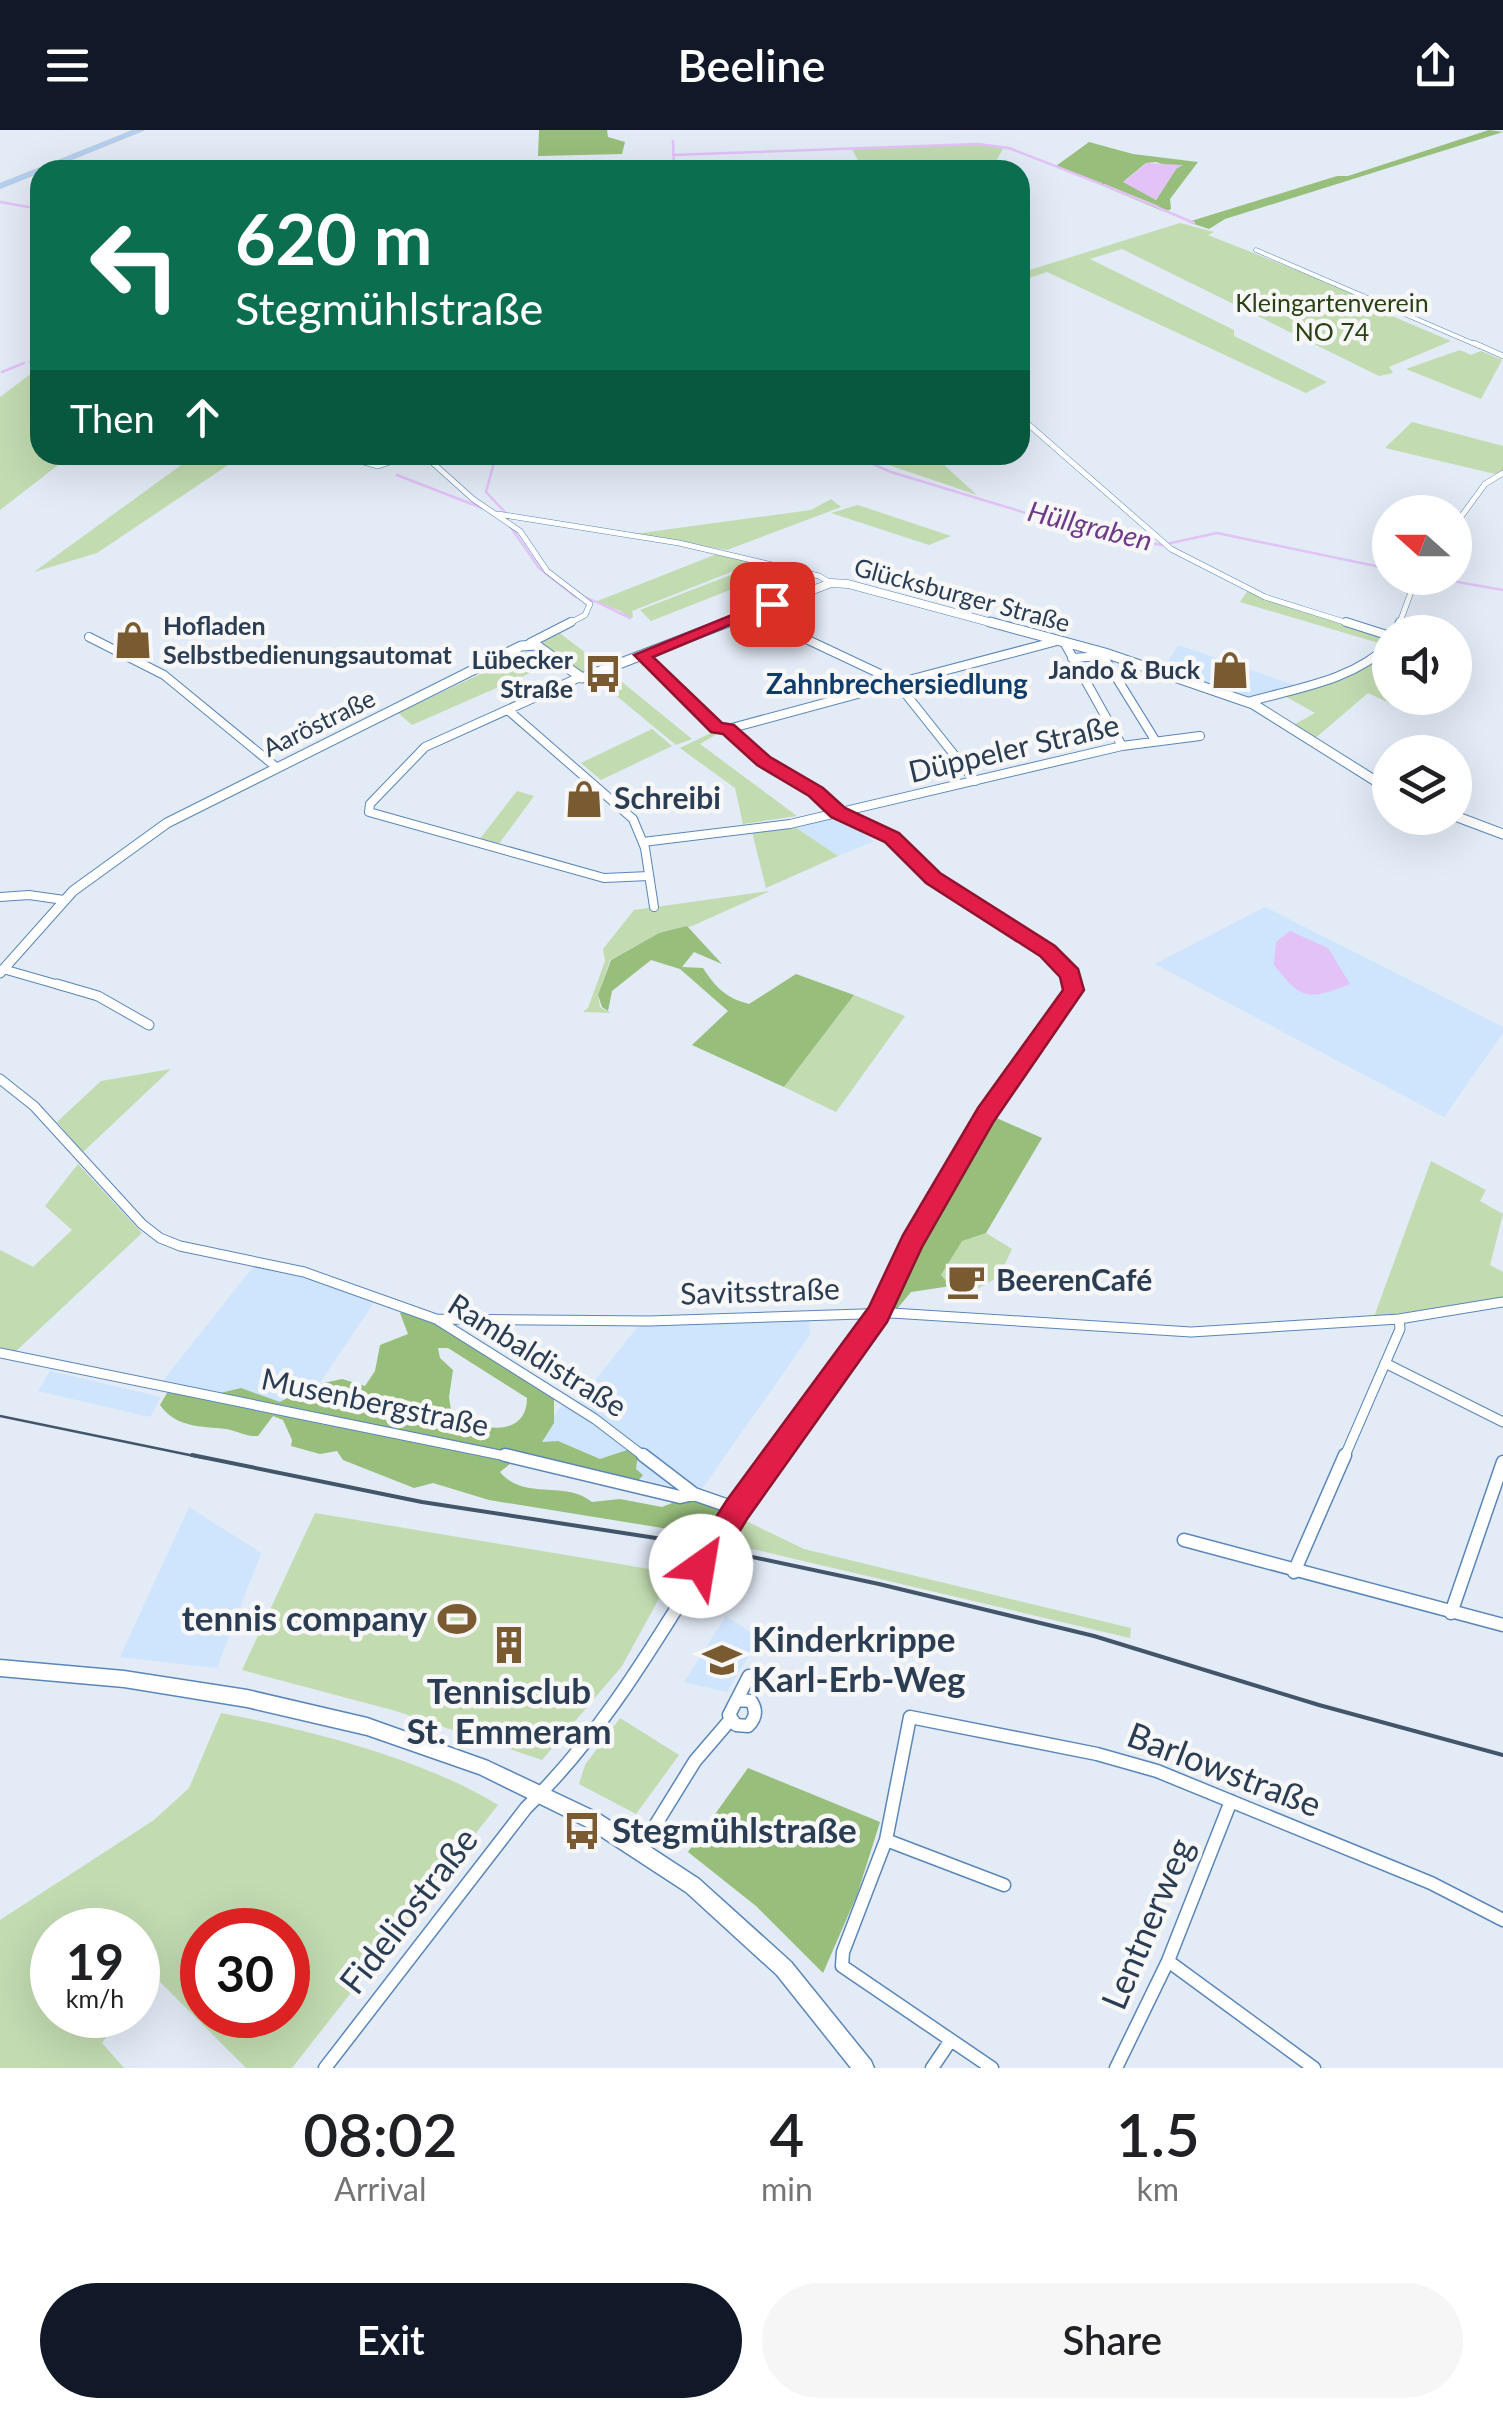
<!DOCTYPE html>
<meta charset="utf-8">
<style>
:root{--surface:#fff;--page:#f6f6f6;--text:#202124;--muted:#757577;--accent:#111827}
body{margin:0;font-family:Lato,sans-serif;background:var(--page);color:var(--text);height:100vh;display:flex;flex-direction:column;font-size:38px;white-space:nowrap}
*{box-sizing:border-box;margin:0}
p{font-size:32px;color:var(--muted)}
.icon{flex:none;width:55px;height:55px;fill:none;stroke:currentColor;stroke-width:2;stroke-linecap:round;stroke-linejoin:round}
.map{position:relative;height:1938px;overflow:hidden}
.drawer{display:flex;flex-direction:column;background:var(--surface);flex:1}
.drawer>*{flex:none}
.hud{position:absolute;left:30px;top:30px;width:1000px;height:305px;border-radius:30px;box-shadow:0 10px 40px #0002;background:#0b6e4f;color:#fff;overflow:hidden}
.needle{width:65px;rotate:291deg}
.fabs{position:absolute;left:1372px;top:365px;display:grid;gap:20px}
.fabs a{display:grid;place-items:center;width:100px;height:100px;border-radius:50%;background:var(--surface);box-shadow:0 10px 40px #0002;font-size:50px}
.speed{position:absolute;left:30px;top:1778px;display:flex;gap:20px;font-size:50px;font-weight:700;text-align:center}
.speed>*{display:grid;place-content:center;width:130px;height:130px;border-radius:50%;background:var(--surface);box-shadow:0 10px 40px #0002;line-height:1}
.speed small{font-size:25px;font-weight:400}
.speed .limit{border:15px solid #d22;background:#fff;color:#111}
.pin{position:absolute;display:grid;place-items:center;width:85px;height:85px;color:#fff;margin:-42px;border-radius:20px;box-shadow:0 5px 15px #0006}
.me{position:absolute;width:110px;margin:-55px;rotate:32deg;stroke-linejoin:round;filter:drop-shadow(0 0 8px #0008)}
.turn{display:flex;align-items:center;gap:35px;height:210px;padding:0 40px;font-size:45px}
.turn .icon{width:130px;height:130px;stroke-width:2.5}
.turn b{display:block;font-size:70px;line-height:85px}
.then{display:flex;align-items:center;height:95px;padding:0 40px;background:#0003;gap:20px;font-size:38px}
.eta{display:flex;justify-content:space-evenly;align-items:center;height:170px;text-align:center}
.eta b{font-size:60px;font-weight:600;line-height:70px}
.cta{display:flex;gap:20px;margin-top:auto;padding:20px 40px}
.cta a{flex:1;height:115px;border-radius:60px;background:var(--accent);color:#fff;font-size:40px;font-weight:600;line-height:115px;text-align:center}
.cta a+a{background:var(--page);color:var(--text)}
header{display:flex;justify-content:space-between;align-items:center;height:130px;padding:0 40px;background:var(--accent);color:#fff;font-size:45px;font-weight:600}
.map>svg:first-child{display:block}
</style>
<header><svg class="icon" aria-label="menu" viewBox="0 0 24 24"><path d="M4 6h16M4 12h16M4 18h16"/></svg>Beeline<svg class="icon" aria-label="share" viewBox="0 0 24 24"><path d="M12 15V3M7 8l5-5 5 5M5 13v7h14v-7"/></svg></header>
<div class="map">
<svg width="1503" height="1938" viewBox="0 0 1503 1938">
<rect width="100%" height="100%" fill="#e2ebf6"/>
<!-- built -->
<path fill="#cfe4fd" d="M 1178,515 L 1300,557 L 1247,569 L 1164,538 Z
M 839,687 L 874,711 L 838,726 L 795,697 Z
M 1265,777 L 1503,897 L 1503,903 L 1444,987 L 1155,834 Z
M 256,1133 L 375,1171 L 302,1279 L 162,1252 Z
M 809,1190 L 810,1205 L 699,1363 L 529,1321 L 568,1267 L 578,1272 L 639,1195 Z
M 50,1241 L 161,1267 L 150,1287 L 38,1261 Z
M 189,1377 L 261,1423 L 217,1538 L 120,1527 Z
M 726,1486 L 759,1508 L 727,1562 L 684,1552 Z"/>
<!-- green -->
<path fill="#c2dbb1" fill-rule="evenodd" d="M 978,14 L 1022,22 L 1003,19 L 996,31 L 862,38 L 852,19 Z
M 1180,93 L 1214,102 L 1208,105 L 1369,169 L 1361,173 L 1451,211 L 1389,237 L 1393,243 L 1379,246 L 1122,119 L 1090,129 L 1234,200 L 1234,206 L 1327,252 L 1306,263 L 1047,142 L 1020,151 L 1020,143 Z
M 1460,220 L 1471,225 L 1481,221 L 1502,230 L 1481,269 L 1406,239 Z
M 40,237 L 40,325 L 71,325 L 0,380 L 0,267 Z
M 1412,292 L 1503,316 L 1503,341 L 1495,344 L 1385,318 Z
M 195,325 L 243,325 L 97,423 L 34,442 Z
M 877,331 L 942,333 L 977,365 Z
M 831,369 L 841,377 L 727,420 L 634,404 L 811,380 Z
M 858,375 L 951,406 L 929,415 L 831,383 Z
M 722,422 L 754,433 L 632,481 L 633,487 L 629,489 L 621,481 L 595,472 Z
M 759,434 L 773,443 L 651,491 L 640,480 Z
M 1248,460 L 1390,508 L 1390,510 L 1382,514 L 1240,472 Z
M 557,501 L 603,536 L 578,546 L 537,511 Z
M 1390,517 L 1390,568 L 1419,568 L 1404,580 L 1368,563 L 1312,611 L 1290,597 L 1315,583 L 1285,566 L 1325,553 Z
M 533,519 L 551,534 L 412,595 L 398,583 Z
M 610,543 L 611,543 L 692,609 L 676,615 L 596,549 Z
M 652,599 L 672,616 L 601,650 L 581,633 Z
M 717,600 L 719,603 L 700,614 L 797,686 L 743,694 L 735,658 L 680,618 Z
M 517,661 L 534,666 L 498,715 L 479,710 Z
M 795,697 L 838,726 L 766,758 L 752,702 Z
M 770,761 L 692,796 L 659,803 L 610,830 L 598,866 L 600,877 L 611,883 L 583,882 L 588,878 L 605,831 L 603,819 L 634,780 Z
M 854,865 L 905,886 L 836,982 L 784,957 Z
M 171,939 L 83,1022 L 57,992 L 101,951 Z
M 1431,1031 L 1486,1060 L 1480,1071 L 1503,1084 L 1490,1135 L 1503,1142 L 1503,1168 L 1374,1187 Z
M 78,1034 L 142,1103 L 14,1223 L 0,1219 L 0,1120 L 33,1137 L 72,1100 L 45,1076 Z
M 986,1103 L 1012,1119 L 999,1147 L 967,1164 L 960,1156 L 951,1156 L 941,1145 L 962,1110 Z
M 315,1383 L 673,1443 L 622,1536 L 542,1630 L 396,1581 L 242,1540 Z
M 742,1389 L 804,1419 L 1131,1498 L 1130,1508 L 727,1413 Z
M 221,1583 C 309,1600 422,1628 498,1675 L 292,1938 L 246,1938 L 152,1844 L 138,1863 L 138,1800 L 52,1800 L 52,1885 L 122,1885 L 102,1913 L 124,1938 L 0,1938 L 0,1790 L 154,1690 L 189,1658 ZM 288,1800 L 288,1885 L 202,1885 L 202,1800 Z
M 620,1588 L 679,1625 L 636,1684 L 579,1654 L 585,1635 Z"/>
<!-- forest -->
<path fill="#98be7b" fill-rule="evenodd" d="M 539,0 L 607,0 L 608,7 L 625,12 L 622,24 L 538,26 Z
M 1489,0 L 1503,2 L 1225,89 L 1209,99 L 1188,92 L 1337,46 L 1348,46 Z
M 1089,12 L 1133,24 L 1198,32 L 1170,69 L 1171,79 L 1165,82 L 1056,36 ZM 1156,32 L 1176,39 L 1156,70 L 1124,51 L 1146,33 Z
M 687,796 L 722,834 L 694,822 L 682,837 L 703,838 C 716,858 726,868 749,874 L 796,844 L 854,865 L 784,957 L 692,915 L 728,881 L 680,839 L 651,830 L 612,861 L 608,881 L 602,877 L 598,865 L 611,830 L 659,803 Z
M 992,986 L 1042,1008 L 986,1103 L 962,1111 L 941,1145 L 951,1156 L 911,1162 L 896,1180 L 890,1179 L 887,1176 L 955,1044 Z
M 404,1180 L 455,1203 L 554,1266 L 554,1293 L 542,1312 L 558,1311 L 600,1329 L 633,1318 L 638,1324 L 636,1339 L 643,1345 L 637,1352 L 510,1334 L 500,1342 C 524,1371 565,1350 592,1372 L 620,1369 L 662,1377 L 685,1368 C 700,1373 714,1372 727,1380 L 712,1406 L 489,1370 L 433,1353 L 414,1358 L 343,1330 L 337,1321 L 320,1324 L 291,1316 L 292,1310 L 283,1290 L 273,1286 L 258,1306 C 246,1307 238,1301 226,1299 C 201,1296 176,1298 160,1275 L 170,1258 L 208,1266 L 241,1258 L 280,1272 L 310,1256 L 342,1249 L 365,1256 L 375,1241 L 380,1215 L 408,1204 L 400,1183 ZM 438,1218 L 448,1218 L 527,1268 C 527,1293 509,1300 487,1297 L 483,1291 L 451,1280 L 449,1267 L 453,1240 L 440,1228 Z
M 748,1638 L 880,1692 L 857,1765 L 823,1843 L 756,1776 L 688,1722 Z"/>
<!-- water -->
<path fill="#e3c2f7" d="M 1147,33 L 1183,35 L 1176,39 L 1156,70 L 1123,52 Z
M 1290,801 L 1328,818 L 1350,854 C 1309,870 1302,871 1274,835 L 1276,812 Z"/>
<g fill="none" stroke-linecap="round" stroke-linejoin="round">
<!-- stream -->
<path stroke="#e3c2f7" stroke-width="2.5" d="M 673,11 L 674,40
M 673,25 L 978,14 L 1009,18 L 1101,54
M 1104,55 L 1158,77
M 0,72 L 40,79
M 1159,78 L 1194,93
M 30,232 L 40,230
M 2,242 L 24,233
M 496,325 L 486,362 L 505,382
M 852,325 L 891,342 L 1082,400 L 1162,415 L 1217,403 L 1390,439
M 397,345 L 482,378
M 510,396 L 539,438 L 576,467
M 1435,448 L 1503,460
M 584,467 L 596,472
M 599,473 L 630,488"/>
<!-- minor-far4 casing -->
<g stroke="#5a86b9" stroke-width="5">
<path id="minor-far4" d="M 1256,120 L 1479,216"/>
</g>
<!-- minor-far3 casing -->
<g stroke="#5a86b9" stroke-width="6">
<path id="minor-far3" d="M 1474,213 L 1503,226
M 1020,287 L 1171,419 L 1265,467 L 1354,495
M 339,325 L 378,336 L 411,325
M 424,325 L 473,369 L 520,401 L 547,441 L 590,474 L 585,485 L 566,495
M 498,384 L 679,413 L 819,446 L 831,453
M 1455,395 L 1485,354 L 1503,343
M 751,483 L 776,495
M 1399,495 L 1416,448"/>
</g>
<!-- minor-far2 casing -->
<g stroke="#5a86b9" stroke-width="10">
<path id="minor-far2" d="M 770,492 L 893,550
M 1346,492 L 1390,506
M 1396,502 L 1400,492
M 89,507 L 164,545 L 276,637
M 1064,512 L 1122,616
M 530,513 L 571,492
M 642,525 L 717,598 L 728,599 L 763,631 L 816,662 L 838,682 L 892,708 L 933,748 L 1047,821 L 1070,845 L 1072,857
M 1103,526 L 1155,610
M 1072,528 L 1103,526
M 578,548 L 425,617 L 370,674 L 369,682 L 604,748 L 649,746
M 905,551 L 1057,511
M 901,558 L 975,651
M 1248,572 C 1297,558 1352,551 1390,514
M 508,580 L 633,689 L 645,718 L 654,777
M 728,599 L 891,555
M 643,712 L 790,694 L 1122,616 L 1200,606
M 0,767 L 29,765 L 64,770
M 3,839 L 66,857"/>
</g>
<!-- minor-far1 casing -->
<g stroke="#5a86b9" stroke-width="11">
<path id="minor-far1" d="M 57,854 L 98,866 L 149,895
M 0,949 L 34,976 L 142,1094 L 160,1108 L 180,1116 L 304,1142 L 436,1189 L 595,1289 L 646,1328
M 436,1189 L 649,1191 L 892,1183 L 1191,1202 L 1399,1189 L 1503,1172
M 0,1223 L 515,1328
M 1385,1233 L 1503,1292
M 774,1328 L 878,1185 L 911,1112 L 986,985 L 1073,860 L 1072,854
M 1344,1328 L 1400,1199 L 1399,1189"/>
</g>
<!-- minor casing -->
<g stroke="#5a86b9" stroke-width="15">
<path id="minor" d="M 505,1325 L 680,1367 L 694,1364 L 737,1379
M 643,1325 L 694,1364
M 1184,1410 L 1503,1495
M 1294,1442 L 1345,1325
M 1451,1483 L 1503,1332
M 737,1570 L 751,1571 C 757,1580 756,1588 748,1596 L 736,1595 L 729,1585 L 749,1546
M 886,1710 L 1004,1755
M 640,1720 L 695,1631 L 731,1589
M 1168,1831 L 1314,1938
M 325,1938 L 526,1678 C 631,1576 691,1442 776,1325
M 932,1938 L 951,1910
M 992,1938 L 842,1836 L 843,1822 L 886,1710 L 910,1587 L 1097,1624 L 1157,1641 L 1431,1753 L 1503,1790
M 1116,1938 L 1168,1831 L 1231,1671"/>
</g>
<!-- tertiary-far1 casing -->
<g stroke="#5a86b9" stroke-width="9">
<path id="tertiary-far1" d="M 722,495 L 831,453 L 848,454 L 1000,495"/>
</g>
<!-- tertiary casing -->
<g stroke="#5a86b9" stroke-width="11">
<path id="tertiary" d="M 990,492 L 1105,523 L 1253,574 L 1390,660
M 1455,686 L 1503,704
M 0,843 L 73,761 L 167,693 L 521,516 L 536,515 L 582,548 L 728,492"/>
</g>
<!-- secondary casing -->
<g stroke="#5a86b9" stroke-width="3">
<path id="secondary" d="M 0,1530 L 124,1541 L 247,1560 L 367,1588 L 488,1631 L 598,1683 L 699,1749 L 791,1832 L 871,1931 L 874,1938 L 851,1938 L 777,1845 L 686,1762 L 585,1696 L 479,1644 L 367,1605 L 247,1577 L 124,1557 L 0,1546 Z"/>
</g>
<!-- primary casing -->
<g stroke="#c3c9cf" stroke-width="2">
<path id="primary" d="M 135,0 L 143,0 L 0,58 L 0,54 Z"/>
</g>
<!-- minor-far4 -->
<use href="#minor-far4" stroke="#fff" stroke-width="4"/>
<!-- minor-far3 -->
<use href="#minor-far3" stroke="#fff" stroke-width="5"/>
<!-- minor-far2 -->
<use href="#minor-far2" stroke="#fff" stroke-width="8"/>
<!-- minor-far1 -->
<use href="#minor-far1" stroke="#fff" stroke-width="9"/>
<!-- minor -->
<use href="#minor" stroke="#fff" stroke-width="12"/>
<!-- tertiary-far1 -->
<use href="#tertiary-far1" stroke="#fff" stroke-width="8"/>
<!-- tertiary -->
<use href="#tertiary" stroke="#fff" stroke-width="9"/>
<!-- secondary -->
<use href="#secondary" fill="#fff" fill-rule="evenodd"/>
<!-- primary -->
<use href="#primary" fill="#afd1f9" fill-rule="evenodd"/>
<!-- rail-far1 -->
<path stroke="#435569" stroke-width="2.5" d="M 0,1286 L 204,1328"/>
<!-- rail -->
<path stroke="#435569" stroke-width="4" d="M 192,1325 L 422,1372 L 682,1412 L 879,1454 L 1094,1506 L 1319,1575 L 1503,1625"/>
</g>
<!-- route -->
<path fill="#e11d48" stroke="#92132f" stroke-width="2.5" d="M 766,471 L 780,474 L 653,527 L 722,593 L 734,595 L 770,627 L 823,658 L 845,678 L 899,703 L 940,743 L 1055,816 L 1078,839 L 1084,860 L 994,991 L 922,1117 L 887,1192 L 747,1389 L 712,1447 L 701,1451 L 691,1447 L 687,1436 L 691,1426 L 727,1370 L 869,1177 L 903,1105 L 978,978 L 1063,860 L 1060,847 L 1040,826 L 926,753 L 885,712 L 831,687 L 809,666 L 757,635 L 723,604 L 711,602 L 634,525 Z"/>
<!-- icons -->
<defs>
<g id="shop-bare" transform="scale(3)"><path d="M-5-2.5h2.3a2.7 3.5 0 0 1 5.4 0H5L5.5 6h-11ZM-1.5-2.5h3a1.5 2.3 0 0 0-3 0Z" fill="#7a5a30" stroke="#f7f7f7" stroke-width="2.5" paint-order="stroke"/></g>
<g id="bus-bare" transform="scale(3)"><path d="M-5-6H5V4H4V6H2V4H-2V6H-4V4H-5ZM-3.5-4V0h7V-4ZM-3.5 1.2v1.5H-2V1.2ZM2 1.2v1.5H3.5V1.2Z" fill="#7a5a30" stroke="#f7f7f7" stroke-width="2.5" paint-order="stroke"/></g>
<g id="cafe-bare" transform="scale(3)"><path d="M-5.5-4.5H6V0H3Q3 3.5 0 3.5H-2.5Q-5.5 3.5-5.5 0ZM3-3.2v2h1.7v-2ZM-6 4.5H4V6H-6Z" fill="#7a5a30" stroke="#f7f7f7" stroke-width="2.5" paint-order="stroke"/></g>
<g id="stadium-bare" transform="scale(3)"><path d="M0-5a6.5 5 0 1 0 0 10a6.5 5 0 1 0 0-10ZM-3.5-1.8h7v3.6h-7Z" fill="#7a5a30" stroke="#f7f7f7" stroke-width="2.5" paint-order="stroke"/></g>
<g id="building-bare" transform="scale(3)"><path d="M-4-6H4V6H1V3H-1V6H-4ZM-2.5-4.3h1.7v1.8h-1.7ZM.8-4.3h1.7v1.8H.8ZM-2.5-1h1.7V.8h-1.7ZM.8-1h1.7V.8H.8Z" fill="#7a5a30" stroke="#f7f7f7" stroke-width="2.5" paint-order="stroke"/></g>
<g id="school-bare" transform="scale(3)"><path d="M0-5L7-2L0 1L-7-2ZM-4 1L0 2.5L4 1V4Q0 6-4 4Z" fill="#7a5a30" stroke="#f7f7f7" stroke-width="2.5" paint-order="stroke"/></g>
</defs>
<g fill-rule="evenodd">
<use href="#shop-bare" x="133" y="510"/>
<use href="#shop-bare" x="1230" y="540"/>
<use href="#bus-bare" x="603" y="544"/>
<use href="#shop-bare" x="584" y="669"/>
<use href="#cafe-bare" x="966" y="1151"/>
<use href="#stadium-bare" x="457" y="1489"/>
<use href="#building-bare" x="509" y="1515"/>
<use href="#school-bare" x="722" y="1530"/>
<use href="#bus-bare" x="582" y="1701"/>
</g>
<g text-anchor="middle" stroke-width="9" stroke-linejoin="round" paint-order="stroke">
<!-- far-park labels -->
<g font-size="25" fill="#294112" stroke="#f7f7f7">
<text x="1332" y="182">Kleingartenverein<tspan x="1332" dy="29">NO 74</tspan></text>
</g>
<!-- far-street labels -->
<g font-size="25" fill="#2a3d53" stroke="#f7f7f7">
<text transform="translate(962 465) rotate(15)" y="9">Glücksburger Straße</text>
<text transform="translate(319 593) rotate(-26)" y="9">Aaröstraße</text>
</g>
<!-- far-poi labels -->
<g font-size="25" font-weight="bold" fill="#2a3d53" stroke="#f7f7f7" text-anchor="end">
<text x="163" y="505" text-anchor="start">Hofladen<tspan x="163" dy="29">Selbstbedienungsautomat</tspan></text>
<text x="573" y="539">Lübecker<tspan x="573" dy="29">Straße</tspan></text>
<text x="1200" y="549">Jando &amp; Buck</text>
</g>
<!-- far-water labels -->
<g font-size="28" font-style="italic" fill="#6d3a87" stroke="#f7f7f7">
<text transform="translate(1090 396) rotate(14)" y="10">Hüllgraben</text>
</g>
<!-- far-neighbourhood labels -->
<g font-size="28" font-weight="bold" fill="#0f3c69" stroke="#f7f7f7">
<text x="897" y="564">Zahnbrechersiedlung</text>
</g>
<!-- street labels -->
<g font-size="30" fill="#2a3d53" stroke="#f7f7f7">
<text transform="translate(1014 619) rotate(-13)" y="10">Düppeler Straße</text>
<text transform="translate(760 1162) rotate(-2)" y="10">Savitsstraße</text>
<text transform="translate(537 1226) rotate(32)" y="10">Rambaldistraße</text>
<text transform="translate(375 1273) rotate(12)" y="10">Musenbergstraße</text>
</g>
<!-- poi labels -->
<g font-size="30" font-weight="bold" fill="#2a3d53" stroke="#f7f7f7" text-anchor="start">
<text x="614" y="679">Schreibi</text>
<text x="996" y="1161">BeerenCafé</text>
</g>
<!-- near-poi labels -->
<g font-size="35" font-weight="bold" fill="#2a3d53" stroke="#f7f7f7" text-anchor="start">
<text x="427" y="1501" text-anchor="end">tennis company</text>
<text x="752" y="1522">Kinderkrippe<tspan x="752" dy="40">Karl-Erb-Weg</tspan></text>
<text x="509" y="1574" text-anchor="middle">Tennisclub<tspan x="509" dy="40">St. Emmeram</tspan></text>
<text x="612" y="1713">Stegmühlstraße</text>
</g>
<!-- near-street labels -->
<g font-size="35" fill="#2a3d53" stroke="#f7f7f7">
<text transform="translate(1224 1640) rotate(21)" y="12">Barlowstraße</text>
<text transform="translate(409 1781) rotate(-52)" y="12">Fideliostraße</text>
<text transform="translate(1148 1794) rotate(-67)" y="12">Lentnerweg</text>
</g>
</g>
</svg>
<div class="fabs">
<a><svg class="needle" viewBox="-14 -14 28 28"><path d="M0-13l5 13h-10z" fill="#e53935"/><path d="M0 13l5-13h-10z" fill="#757577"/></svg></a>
<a><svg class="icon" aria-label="sound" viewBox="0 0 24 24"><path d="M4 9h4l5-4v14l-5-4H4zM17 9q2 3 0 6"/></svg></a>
<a><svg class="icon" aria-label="layers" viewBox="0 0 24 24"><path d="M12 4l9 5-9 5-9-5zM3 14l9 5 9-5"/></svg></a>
</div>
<div class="speed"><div>19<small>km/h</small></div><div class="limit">30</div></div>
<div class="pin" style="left:772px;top:474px;background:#d93025"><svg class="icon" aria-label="arrive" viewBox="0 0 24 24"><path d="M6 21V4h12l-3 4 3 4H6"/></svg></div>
<svg class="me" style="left:701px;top:1436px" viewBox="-20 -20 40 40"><circle r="19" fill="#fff"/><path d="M0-13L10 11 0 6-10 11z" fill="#e11d48"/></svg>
<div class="hud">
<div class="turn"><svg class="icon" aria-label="left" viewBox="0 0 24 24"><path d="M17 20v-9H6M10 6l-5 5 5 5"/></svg><div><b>620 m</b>Stegmühlstraße</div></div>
<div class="then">Then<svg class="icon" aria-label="ahead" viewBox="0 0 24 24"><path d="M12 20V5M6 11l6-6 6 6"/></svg></div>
</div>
</div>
<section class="drawer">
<div class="eta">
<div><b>08:02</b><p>Arrival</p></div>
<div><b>4</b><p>min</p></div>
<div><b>1.5</b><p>km</p></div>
</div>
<div class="cta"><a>Exit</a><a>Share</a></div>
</section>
